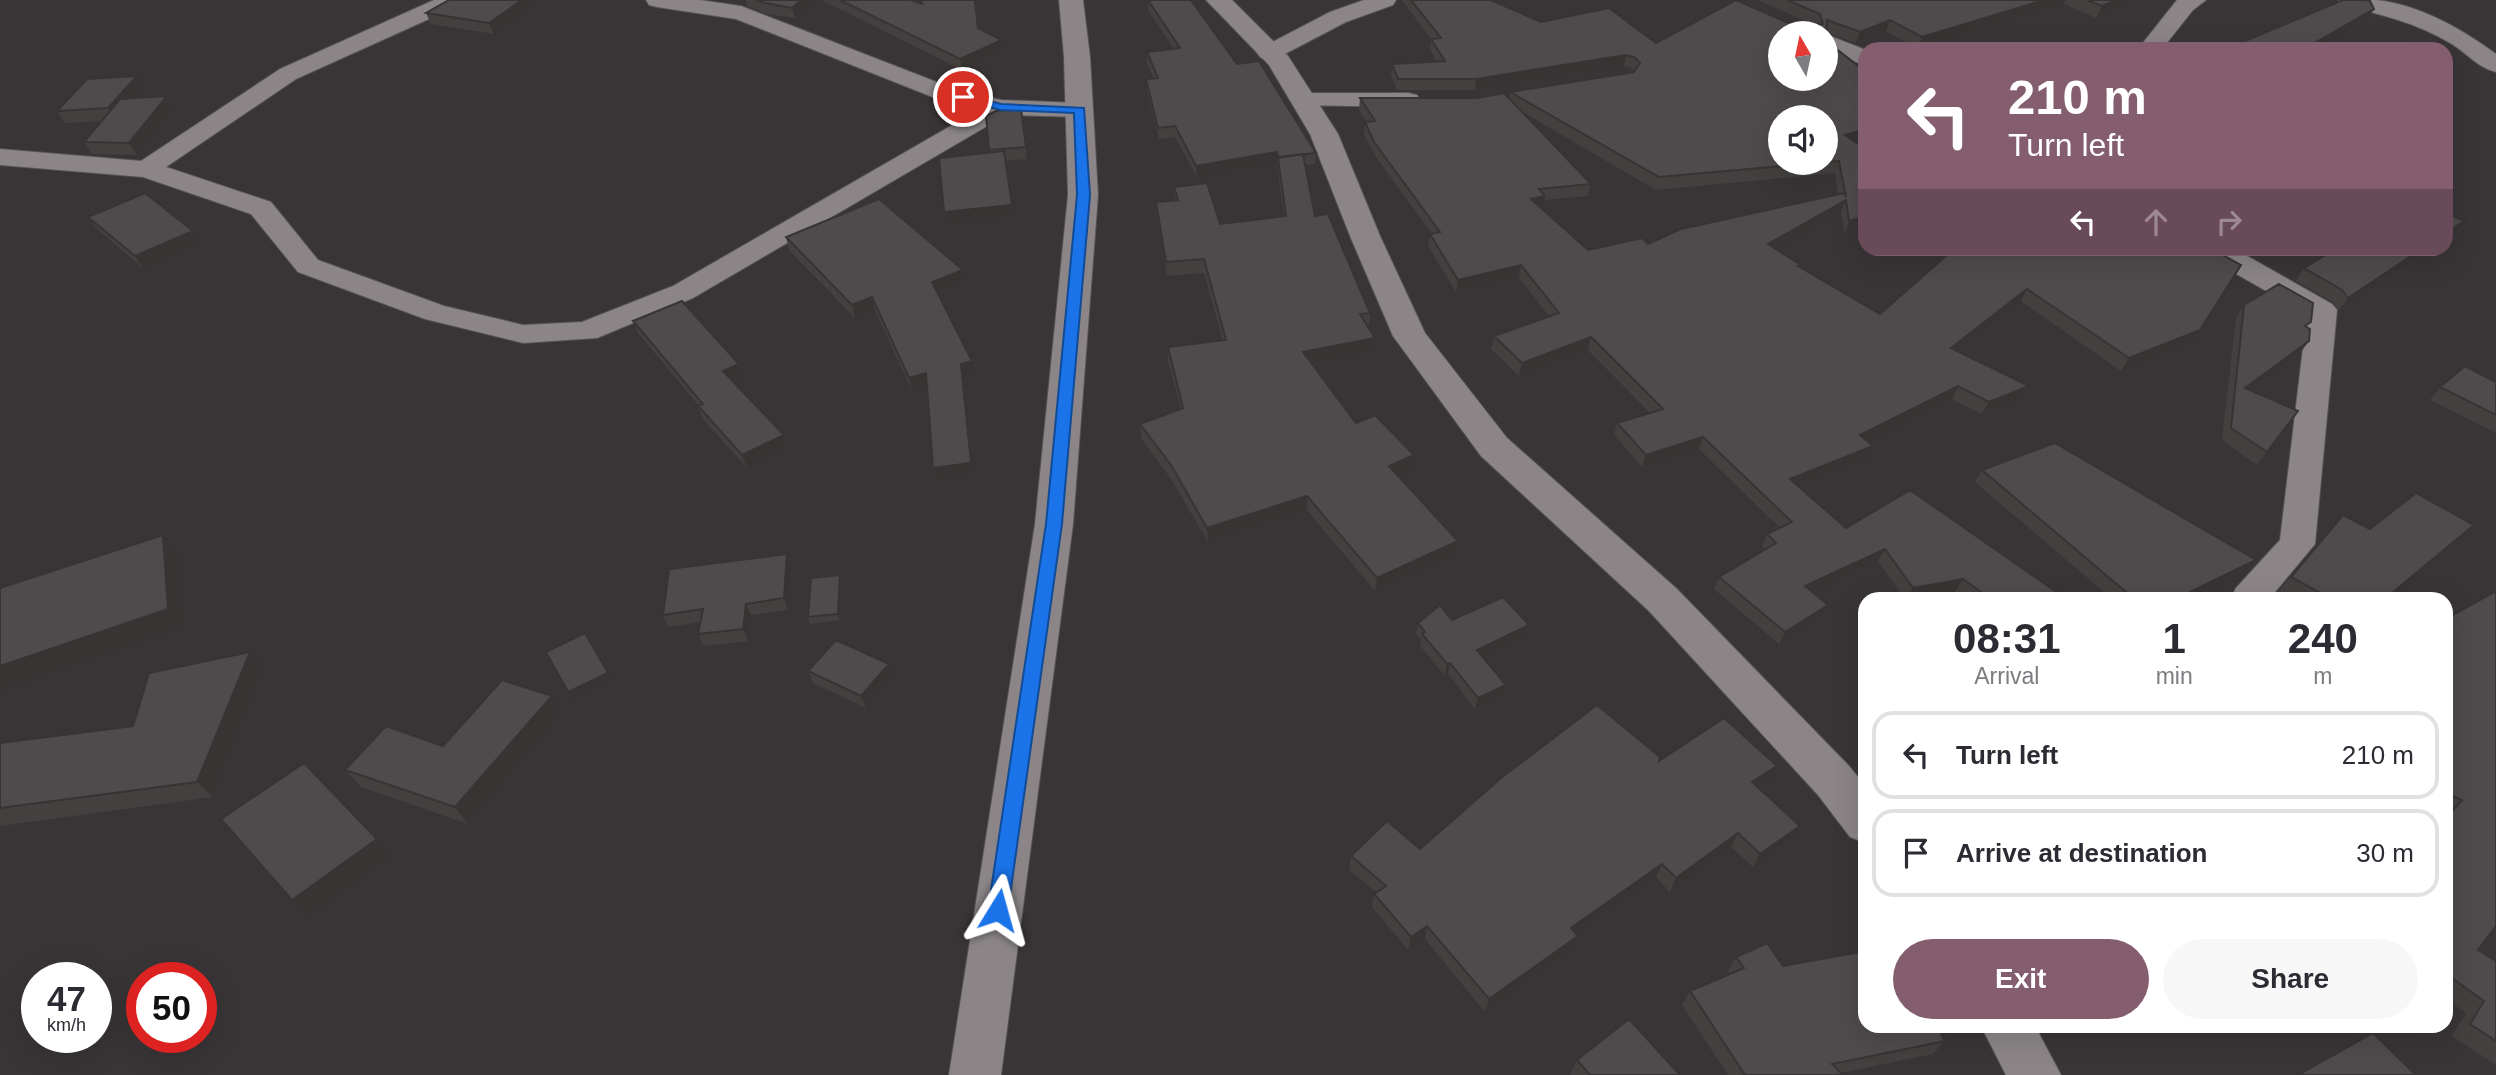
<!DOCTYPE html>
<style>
:root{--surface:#fff;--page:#f7f7f7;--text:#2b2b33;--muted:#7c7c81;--line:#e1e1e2;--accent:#845d6e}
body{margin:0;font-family:Helvetica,sans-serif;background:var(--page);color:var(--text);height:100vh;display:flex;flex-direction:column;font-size:26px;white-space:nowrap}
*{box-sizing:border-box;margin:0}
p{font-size:23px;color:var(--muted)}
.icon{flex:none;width:38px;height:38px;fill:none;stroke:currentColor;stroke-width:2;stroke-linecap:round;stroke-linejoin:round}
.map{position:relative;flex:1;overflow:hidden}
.drawer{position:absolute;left:1858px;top:592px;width:595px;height:441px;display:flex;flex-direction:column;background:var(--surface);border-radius:21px;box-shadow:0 7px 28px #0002}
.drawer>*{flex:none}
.banner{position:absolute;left:1858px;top:42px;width:595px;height:214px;border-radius:21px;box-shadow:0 7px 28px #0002;background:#845d6e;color:#fff;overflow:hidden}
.needle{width:46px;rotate:351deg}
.tools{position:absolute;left:1768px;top:21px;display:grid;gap:14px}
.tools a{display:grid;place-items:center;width:70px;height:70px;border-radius:50%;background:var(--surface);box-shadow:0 7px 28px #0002;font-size:35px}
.speed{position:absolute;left:21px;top:962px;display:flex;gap:14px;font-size:35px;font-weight:700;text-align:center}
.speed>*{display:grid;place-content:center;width:91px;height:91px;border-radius:50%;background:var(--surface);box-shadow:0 7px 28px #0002;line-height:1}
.speed small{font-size:18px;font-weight:400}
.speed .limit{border:10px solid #d22;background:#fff;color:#111}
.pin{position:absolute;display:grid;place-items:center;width:60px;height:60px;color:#fff;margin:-30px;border:4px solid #fff;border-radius:50%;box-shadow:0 2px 7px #0007}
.me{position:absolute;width:77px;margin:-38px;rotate:8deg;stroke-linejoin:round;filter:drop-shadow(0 0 5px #0008)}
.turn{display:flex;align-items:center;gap:24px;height:147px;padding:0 35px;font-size:32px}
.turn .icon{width:91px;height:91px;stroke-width:2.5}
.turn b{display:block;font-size:49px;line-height:60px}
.lanes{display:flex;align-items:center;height:66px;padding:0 35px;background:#0003;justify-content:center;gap:35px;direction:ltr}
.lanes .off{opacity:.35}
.eta{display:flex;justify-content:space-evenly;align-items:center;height:119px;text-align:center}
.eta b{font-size:42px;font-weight:600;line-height:49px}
.button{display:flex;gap:14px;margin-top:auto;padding:14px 35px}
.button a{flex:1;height:80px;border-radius:42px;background:var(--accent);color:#fff;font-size:28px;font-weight:600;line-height:80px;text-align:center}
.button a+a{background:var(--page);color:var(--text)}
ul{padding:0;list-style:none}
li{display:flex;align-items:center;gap:21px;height:88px;margin:0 14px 10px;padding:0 21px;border:4px solid var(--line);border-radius:21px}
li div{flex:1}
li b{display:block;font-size:26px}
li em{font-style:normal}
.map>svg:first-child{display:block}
</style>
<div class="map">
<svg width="2496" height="1075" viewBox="0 0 2496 1075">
<rect width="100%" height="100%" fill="#393536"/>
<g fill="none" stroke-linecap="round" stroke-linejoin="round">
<!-- minor casing -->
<g stroke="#575354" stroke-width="2">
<path id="minor" d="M 434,0 L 463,0 L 460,5 L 296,79 L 166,167 L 271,202 L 318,260 L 444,306 L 523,325 L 582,322 L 673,286 L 980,109 L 935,98 L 736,19 L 657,7 L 649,5 L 646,0 L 700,0 L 741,6 L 952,88 L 1001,100 L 1080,103 L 1089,105 L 1092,110 L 1089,115 L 1080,117 L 1006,115 L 693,298 L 597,338 L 523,343 L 425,319 L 298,272 L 251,214 L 143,177 L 0,165 L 0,149 L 141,161 L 280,69 Z
M 1364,0 L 1396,0 L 1393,5 L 1346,22 L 1277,58 L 1261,58 L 1257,53 L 1261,48 L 1330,12 Z
M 2177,0 L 2206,0 L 2193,10 L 2162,49 L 2138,49 Z
M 2339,0 C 2352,0 2365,0 2377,0 C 2420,5 2462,29 2496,54 L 2496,72 C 2478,68 2466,52 2450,43 C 2417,23 2380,14 2342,5 Z
M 1825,34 L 1866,50 L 1866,66 L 1825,50 Z
M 1303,93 L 1408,93 L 1417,95 L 1420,100 L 1417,105 L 1408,107 L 1294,105 L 1291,100 L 1294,95 Z
M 2197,248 L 2233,248 L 2332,304 L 2337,310 L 2315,544 L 2270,598 L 2231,598 L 2236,588 L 2280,540 L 2307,314 L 2201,254 Z"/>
</g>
<!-- tertiary casing -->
<g stroke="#575354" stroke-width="2">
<path id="tertiary" d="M 1206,0 L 1232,0 L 1288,56 L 1338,134 L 1380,236 L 1425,333 L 1507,438 L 1677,589 L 1850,767 L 1866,787 L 1866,843 L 1850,837 L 1818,795 L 1649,611 L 1481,456 L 1393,336 L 1350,236 L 1310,134 L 1269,65 Z
M 1981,1026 L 2035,1026 L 2061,1075 L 2006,1075 Z"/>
</g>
<!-- secondary casing -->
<g stroke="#575354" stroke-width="2">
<path id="secondary" d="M 1059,0 L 1083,0 L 1090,57 L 1098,195 L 1073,524 L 1001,1075 L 949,1075 L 1035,524 L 1068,195 L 1064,57 Z"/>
</g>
<!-- minor -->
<use href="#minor" fill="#8b8587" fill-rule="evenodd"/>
<!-- tertiary -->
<use href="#tertiary" fill="#8b8587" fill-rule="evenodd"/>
<!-- secondary -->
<use href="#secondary" fill="#8b8587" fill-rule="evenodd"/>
</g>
<!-- wall -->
<path fill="#444040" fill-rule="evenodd" d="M 449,0 L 544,0 L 494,34 L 431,24 L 426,13 Z
M 746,0 L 817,0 L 795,18 L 768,14 L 747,6 Z
M 821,0 L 911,0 L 922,4 L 976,0 L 979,28 L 1004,50 L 962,70 Z
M 1148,0 L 1237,64 L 1316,153 L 1315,164 L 1305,165 L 1315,216 L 1370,313 L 1369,326 L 1368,327 L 1373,352 L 1312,364 L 1356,423 L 1412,469 L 1398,475 L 1458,541 L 1456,555 L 1375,591 L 1307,510 L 1208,542 L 1171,479 L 1141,438 L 1140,424 L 1181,409 L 1168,361 L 1168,347 L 1223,341 L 1204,273 L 1167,276 L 1157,215 L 1156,202 L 1175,201 L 1174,187 L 1220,224 L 1284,217 L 1277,163 L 1197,177 L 1175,137 L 1159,139 L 1147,90 L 1146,79 L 1154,79 L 1147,63 L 1147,52 L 1174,49 L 1148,10 Z
M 1402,0 L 1491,0 L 1541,22 L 1656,43 L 1791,24 L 1812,24 L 1758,0 L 2138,0 L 2096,18 L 2064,4 L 1918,49 L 1886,31 L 1856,43 L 1826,33 L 1826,38 L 1833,43 L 1832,45 L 1866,140 L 1856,143 L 1866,227 L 1845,233 L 1841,212 L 1776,249 L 1801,265 L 1800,267 L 1880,314 L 1955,248 L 2192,342 L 2121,371 L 2021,301 L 1958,351 L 2022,399 L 1982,414 L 1952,399 L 1867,441 L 1868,459 L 1798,486 L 1846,528 L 2065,598 L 1964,598 L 1955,592 L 1917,598 L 1904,598 L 1878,561 L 1813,592 L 1828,605 L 1822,617 L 1779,644 L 1714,589 L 1719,577 L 1765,550 L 1762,546 L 1767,534 L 1780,528 L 1699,449 L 1642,467 L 1614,435 L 1617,423 L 1650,413 L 1588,350 L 1519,376 L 1491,349 L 1494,336 L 1549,316 L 1519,278 L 1456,292 L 1428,246 L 1431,233 L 1374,154 L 1364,134 L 1365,122 L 1367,122 L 1359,110 L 1360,98 L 1509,99 L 1510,92 L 1634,71 L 1632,68 L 1624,66 L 1475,90 L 1397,90 L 1391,75 L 1392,64 L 1437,61 L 1430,50 L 1431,39 ZM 1521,111 L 1656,190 L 1835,173 L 1838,194 L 1648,244 L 1588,250 L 1542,208 L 1543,208 L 1544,200 L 1588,196 L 1591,184 ZM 1825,117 L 1825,163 L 1780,163 Z
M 137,76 L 144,88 L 136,98 L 167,96 L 175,108 L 137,155 L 92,154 L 84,142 L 102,121 L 65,123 L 57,111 Z
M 1021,109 L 1027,159 L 1006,161 L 1014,217 L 946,225 L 990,152 L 986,116 Z
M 88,217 L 193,231 L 201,244 L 144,269 L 97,229 Z
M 786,237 L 963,270 L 965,283 L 938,294 L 974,374 L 964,377 L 973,476 L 936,481 L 933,468 L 927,387 L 912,391 L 875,310 L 855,318 L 789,250 Z
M 2432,248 L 2339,310 L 2333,302 L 2296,281 L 2304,268 Z
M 2244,305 L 2307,327 L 2300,353 L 2250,391 L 2298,411 L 2257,465 L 2222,440 L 2236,318 Z
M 633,321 L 739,364 L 744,377 L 733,381 L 784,435 L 788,447 L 747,468 L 703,419 L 698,406 L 699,406 L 638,333 Z
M 2496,382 L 2496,433 L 2430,400 L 2440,387 Z
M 1982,470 L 2256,560 L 2246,572 L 2191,598 L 2111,598 L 1975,482 Z
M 2343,515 L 2370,529 L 2474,525 L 2458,542 L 2390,598 L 2286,598 L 2277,593 Z
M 787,554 L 791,566 L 788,610 L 751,615 L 748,641 L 704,646 L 698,634 L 700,622 L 668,627 L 663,615 Z
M 840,575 L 842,581 L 840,620 L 810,624 L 808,617 Z
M 2446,619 L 2478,950 L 2496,961 L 2496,1065 L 2452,1036 L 2466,1013 L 2446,999 Z
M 1452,620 L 1529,625 L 1526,637 L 1483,658 L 1506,685 L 1503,696 L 1475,709 L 1448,674 L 1445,676 L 1420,646 L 1421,640 L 1416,634 L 1418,623 Z
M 889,664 L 893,677 L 866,708 L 813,683 L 808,671 Z
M 264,668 L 213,797 L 0,826 L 0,743 L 133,726 Z
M 552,696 L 563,714 L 468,824 L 361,787 L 345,770 L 443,746 Z
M 1659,761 L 1770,780 L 1758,787 L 1792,839 L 1753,867 L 1731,847 L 1670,892 L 1656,877 L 1577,934 L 1578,936 L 1573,948 L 1485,1012 L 1425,939 L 1408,950 L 1372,907 L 1374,894 L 1376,892 L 1349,870 L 1351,856 L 1420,849 Z
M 1736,957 L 1783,966 L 1945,1041 L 1933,1054 L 1841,1073 L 1843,1075 L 1728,1075 L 1682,1005 L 1690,991 L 1730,974 L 1728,971 Z
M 1577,1060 L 1680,1075 L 1570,1075 Z"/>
<!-- shaded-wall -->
<path fill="#373434" d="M 522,0 L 544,0 L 494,34 L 489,23 Z
M 801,0 L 817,0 L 795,18 L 792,8 Z
M 2044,0 L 2065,0 L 2064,4 L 1918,49 L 1922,37 Z
M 2116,0 L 2138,0 L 2096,18 L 2102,6 Z
M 2374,9 L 2367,20 L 2317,49 L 2304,49 Z
M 1890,20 L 1886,31 L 1856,43 L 1860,32 Z
M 1002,40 L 1004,50 L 962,70 L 960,59 Z
M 1626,55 L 1624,66 L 1475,90 L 1476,79 Z
M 137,76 L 144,88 L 116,120 L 108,108 Z
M 167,96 L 175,108 L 137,155 L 129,143 Z
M 1866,129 L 1866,140 L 1841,147 L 1845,135 Z
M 1277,152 L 1277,163 L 1197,177 L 1196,166 Z
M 1545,196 L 1543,208 L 1529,211 L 1531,199 Z
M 1846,200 L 1841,212 L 1764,257 L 1768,244 Z
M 1012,205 L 1014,217 L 946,225 L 944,212 Z
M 1866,216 L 1866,227 L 1845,233 L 1849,221 Z
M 2464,221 L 2455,233 L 2446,239 L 2446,233 Z
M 193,231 L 201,244 L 144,269 L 135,256 Z
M 2423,248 L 2432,248 L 2339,310 L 2348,298 Z
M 1521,265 L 1519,278 L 1456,292 L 1458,280 Z
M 963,270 L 965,283 L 935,295 L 932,282 Z
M 2027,289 L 2021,301 L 1945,361 L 1951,348 Z
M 872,297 L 875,310 L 855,318 L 852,305 Z
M 2200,330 L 2192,342 L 2121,371 L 2129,358 Z
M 1591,337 L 1588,350 L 1519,376 L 1522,363 Z
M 1375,338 L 1373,352 L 1302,366 L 1303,352 Z
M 2309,341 L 2300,353 L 2236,401 L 2245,388 Z
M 972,361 L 974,374 L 964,377 L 973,476 L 936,481 L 933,468 L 961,364 Z
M 739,364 L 744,377 L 728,384 L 723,371 Z
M 926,373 L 929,386 L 912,391 L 909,378 Z
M 1958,386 L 1952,399 L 1855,448 L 1860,435 Z
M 2029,386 L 2022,399 L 1982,414 L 1989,402 Z
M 784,435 L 788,447 L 747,468 L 742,455 Z
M 1703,437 L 1699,449 L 1642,467 L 1646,455 Z
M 1873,446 L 1868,459 L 1784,491 L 1790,479 Z
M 1414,455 L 1412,469 L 1388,480 L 1389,466 Z
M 1307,496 L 1307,510 L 1208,542 L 1207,528 Z
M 2474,525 L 2458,542 L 2390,598 L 2386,598 Z
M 163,535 L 179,553 L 185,627 L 0,691 L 0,666 Z
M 1458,541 L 1456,555 L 1375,591 L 1377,578 Z
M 1885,549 L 1878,561 L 1800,599 L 1805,586 Z
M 787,554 L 791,566 L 788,610 L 784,598 Z
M 2256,560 L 2246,572 L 2191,598 L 2180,598 L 2190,592 Z
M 840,575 L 842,581 L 840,620 L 838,614 Z
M 1963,579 L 1955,592 L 1917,598 L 1907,598 L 1913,588 Z
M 746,604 L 751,615 L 748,641 L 743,629 Z
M 1828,605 L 1822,617 L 1779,644 L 1785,632 Z
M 1529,625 L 1526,637 L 1474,662 L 1477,650 Z
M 250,652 L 264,668 L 213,797 L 197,782 Z
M 1450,663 L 1448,674 L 1445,676 L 1447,664 Z
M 889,664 L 893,677 L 866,708 L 861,696 Z
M 608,673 L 611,680 L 572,699 L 568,692 Z
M 1506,685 L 1503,696 L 1475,709 L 1478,698 Z
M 552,696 L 563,714 L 468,824 L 455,807 Z
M 1777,766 L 1770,780 L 1745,796 L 1752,782 Z
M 1800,826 L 1792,839 L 1753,867 L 1760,854 Z
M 1738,833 L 1731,847 L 1670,892 L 1676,878 Z
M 377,839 L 392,856 L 310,917 L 292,900 Z
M 1662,864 L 1656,877 L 1567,941 L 1571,928 Z
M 1427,926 L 1425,939 L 1408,950 L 1411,937 Z
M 1578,936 L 1573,948 L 1485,1012 L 1489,999 Z"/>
<!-- building -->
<path fill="#4f4a4b" stroke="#373434" stroke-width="2" fill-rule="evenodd" d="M 449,0 L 522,0 L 489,23 L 426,13 Z
M 757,0 L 801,0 L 792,8 L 765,3 Z
M 840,0 L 911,0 L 922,4 L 921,0 L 975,0 L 978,28 L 1002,40 L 960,59 Z
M 1148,0 L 1191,0 L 1237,64 L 1259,61 L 1316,153 L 1278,157 L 1277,152 L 1196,166 L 1175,126 L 1158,128 L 1146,79 L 1158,78 L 1147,52 L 1180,48 Z
M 1411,0 L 1491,0 L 1541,22 L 1609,8 L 1656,43 L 1736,0 L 1791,24 L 1823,24 L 1820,14 L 1787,0 L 2044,0 L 1922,37 L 1890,20 L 1860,32 L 1827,20 L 1826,38 L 1833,43 L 1830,44 L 1866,72 L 1866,129 L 1845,135 L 1866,149 L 1866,216 L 1849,221 L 1846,200 L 1768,244 L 1801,265 L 1798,266 L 1880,314 L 1955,248 L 2210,248 L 2241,265 L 2200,330 L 2129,358 L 2027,289 L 1951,348 L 2029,386 L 1989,402 L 1958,386 L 1860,435 L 1873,446 L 1790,479 L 1846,528 L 1910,490 L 2065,598 L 1989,598 L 1963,579 L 1913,588 L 1885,549 L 1805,586 L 1828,605 L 1785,632 L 1719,577 L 1776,543 L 1767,534 L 1792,522 L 1703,437 L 1646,455 L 1617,423 L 1663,409 L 1591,337 L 1522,363 L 1494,336 L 1559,313 L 1521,265 L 1458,280 L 1430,234 L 1440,232 L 1374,142 L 1365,122 L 1375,121 L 1360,98 L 1477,98 L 1504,93 L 1591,184 L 1539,189 L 1545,196 L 1531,199 L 1588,250 L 1642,238 L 1648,244 L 1681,229 L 1844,193 L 1846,197 L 1839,161 L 1825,162 L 1825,117 L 1780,117 L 1780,163 L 1816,163 L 1659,177 L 1510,92 L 1634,72 L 1640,63 L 1634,57 L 1626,55 L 1476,79 L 1398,79 L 1392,64 L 1445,61 L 1431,39 L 1441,38 ZM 1780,33 L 1825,33 L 1825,79 L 1780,79 Z
M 2087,0 L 2116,0 L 2102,6 Z
M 2343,0 L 2365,0 L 2370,1 L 2374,9 L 2304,49 L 2226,49 Z
M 137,76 L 108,108 L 57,111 L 87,79 Z
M 167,96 L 129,143 L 84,142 L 120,99 Z
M 1021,109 L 1026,147 L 989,150 L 986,116 L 996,111 Z
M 1004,151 L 1012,205 L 944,212 L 939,158 Z
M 1303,154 L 1315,216 L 1328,214 L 1370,313 L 1360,314 L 1375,338 L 1303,352 L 1356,423 L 1375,415 L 1414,455 L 1389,466 L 1458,541 L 1377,578 L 1307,496 L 1207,528 L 1171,465 L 1140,424 L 1183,408 L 1168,347 L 1226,340 L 1204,259 L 1166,262 L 1156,202 L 1178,200 L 1174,187 L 1207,183 L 1220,224 L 1286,216 L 1278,158 Z
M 145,193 L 193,231 L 135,256 L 88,217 Z
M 879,199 L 963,270 L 932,282 L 972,361 L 961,364 L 971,463 L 933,468 L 926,373 L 909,378 L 872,297 L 852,305 L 786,237 Z
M 2446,213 L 2464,221 L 2446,233 Z
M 2337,248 L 2423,248 L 2348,298 L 2342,290 L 2304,268 Z
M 2279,284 L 2313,303 L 2311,322 L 2305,326 L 2310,329 L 2309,341 L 2245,388 L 2298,411 L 2267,452 L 2231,428 L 2244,305 Z
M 682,301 L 739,364 L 723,371 L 784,435 L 742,455 L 698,406 L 703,404 L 633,321 Z
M 2465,366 L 2496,382 L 2496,415 L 2440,387 Z
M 2055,443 L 2256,560 L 2190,592 L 2180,598 L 2133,598 L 1982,470 Z
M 2416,493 L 2474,525 L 2386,598 L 2329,598 L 2291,577 L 2343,515 L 2370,529 Z
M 163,535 L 168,609 L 0,666 L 0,588 Z
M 787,554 L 784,598 L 746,604 L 743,629 L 698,634 L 703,609 L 663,615 L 669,569 Z
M 840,575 L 838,614 L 808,617 L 811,578 Z
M 2496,591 L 2496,926 L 2478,950 L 2496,961 L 2496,1041 L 2470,1024 L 2484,1001 L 2446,974 L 2446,818 L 2462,800 L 2446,793 L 2446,619 Z
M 1503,597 L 1529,625 L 1477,650 L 1506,685 L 1478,698 L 1450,663 L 1447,664 L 1422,634 L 1425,632 L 1418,623 L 1440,605 L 1452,620 Z
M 585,633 L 608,673 L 568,692 L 546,652 Z
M 836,640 L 889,664 L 861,696 L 808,671 Z
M 250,652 L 197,782 L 0,808 L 0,743 L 133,726 L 149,673 Z
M 502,680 L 552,696 L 455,807 L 345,770 L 386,726 L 443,746 Z
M 1597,705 L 1660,757 L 1659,761 L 1724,718 L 1777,766 L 1752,782 L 1800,826 L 1760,854 L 1738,833 L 1676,878 L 1662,864 L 1571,928 L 1578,936 L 1489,999 L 1427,926 L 1411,937 L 1374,894 L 1386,886 L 1351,856 L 1387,821 L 1420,849 L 1501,778 Z
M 304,763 L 377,839 L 292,900 L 221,819 Z
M 1767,943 L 1783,966 L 1866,951 L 1866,1026 L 1937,1026 L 1945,1041 L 1832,1064 L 1843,1075 L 1745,1075 L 1690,991 L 1744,968 L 1736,957 Z
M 1629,1019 L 1680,1075 L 1590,1075 L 1577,1060 Z
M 2373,1033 L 2416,1075 L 2298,1075 Z"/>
<!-- route -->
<path fill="#1a73e8" stroke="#114b97" stroke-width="2" d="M 963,94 L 1001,104 L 1084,108 L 1090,195 L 1062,524 L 1008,910 L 1005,916 L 998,919 L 991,916 L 988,910 L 1046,524 L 1077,195 L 1074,113 L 1001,110 L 959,100 L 958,97 Z"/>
</svg>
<div class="tools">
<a><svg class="needle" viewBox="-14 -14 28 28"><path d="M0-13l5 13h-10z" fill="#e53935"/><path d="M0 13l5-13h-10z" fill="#7c7c81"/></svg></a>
<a><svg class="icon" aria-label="sound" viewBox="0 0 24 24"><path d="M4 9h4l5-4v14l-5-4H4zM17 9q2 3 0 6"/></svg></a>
</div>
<div class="speed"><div>47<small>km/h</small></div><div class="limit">50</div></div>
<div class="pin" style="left:963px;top:97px;background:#d93025"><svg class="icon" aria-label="arrive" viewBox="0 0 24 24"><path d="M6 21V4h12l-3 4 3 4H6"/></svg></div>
<svg class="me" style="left:998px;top:910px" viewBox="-20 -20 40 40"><path d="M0-17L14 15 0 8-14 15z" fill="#1a73e8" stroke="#fff" stroke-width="4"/></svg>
<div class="banner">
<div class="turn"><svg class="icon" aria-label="left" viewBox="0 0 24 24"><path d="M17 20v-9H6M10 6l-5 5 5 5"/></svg><div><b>210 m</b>Turn left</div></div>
<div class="lanes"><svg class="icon" aria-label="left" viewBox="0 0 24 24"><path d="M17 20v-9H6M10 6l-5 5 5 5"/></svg><svg class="icon off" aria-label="ahead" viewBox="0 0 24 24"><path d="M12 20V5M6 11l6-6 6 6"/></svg><svg class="icon off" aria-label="right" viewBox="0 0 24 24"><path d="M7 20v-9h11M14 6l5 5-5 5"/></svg></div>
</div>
<section class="drawer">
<div class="eta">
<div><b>08:31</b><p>Arrival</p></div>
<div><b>1</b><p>min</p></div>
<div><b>240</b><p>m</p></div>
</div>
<ul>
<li><svg class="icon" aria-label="left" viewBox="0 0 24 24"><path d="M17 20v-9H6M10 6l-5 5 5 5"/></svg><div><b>Turn left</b></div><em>210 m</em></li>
<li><svg class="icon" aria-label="arrive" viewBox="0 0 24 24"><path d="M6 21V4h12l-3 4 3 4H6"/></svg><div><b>Arrive at destination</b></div><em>30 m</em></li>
</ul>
<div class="button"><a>Exit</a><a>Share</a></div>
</section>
</div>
